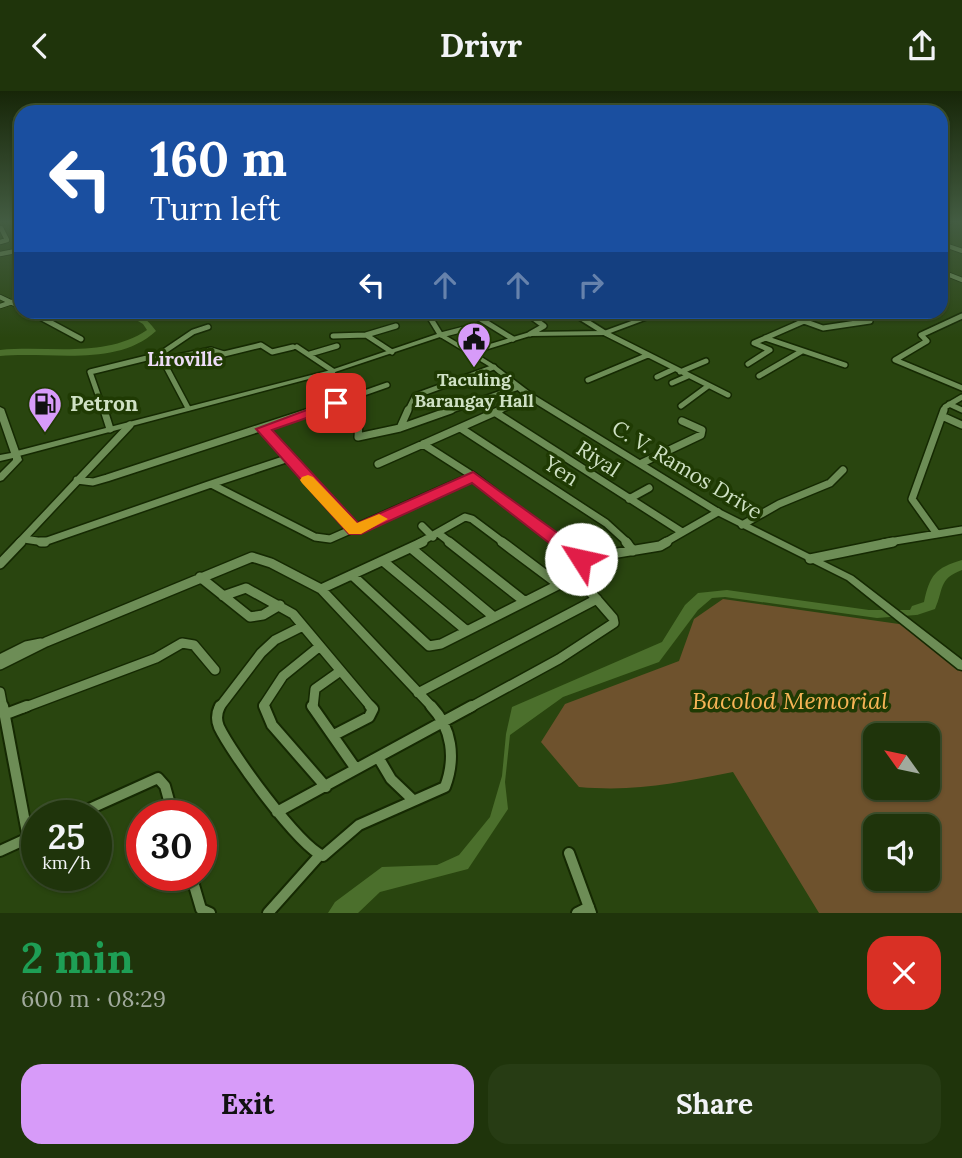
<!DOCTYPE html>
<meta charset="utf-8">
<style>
:root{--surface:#1f340b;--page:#273c14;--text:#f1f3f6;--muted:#a1aa9d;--line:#3c4f2c;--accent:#d79bf9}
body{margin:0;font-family:Lora,serif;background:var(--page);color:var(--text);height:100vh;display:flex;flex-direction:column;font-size:26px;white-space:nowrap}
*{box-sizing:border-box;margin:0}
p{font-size:23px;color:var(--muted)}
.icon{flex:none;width:38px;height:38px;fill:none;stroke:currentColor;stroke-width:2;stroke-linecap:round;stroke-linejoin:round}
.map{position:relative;height:822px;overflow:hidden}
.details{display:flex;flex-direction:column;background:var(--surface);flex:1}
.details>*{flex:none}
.hud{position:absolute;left:14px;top:14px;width:934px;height:214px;border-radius:21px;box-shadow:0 2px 5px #0004,0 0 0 2px var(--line);background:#1a4fa0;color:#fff;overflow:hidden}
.needle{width:46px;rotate:303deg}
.fabs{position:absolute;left:863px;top:632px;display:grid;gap:14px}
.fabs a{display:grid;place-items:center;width:77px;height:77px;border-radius:14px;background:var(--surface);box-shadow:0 2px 5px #0004,0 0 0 2px var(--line);font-size:35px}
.speed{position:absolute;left:21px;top:709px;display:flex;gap:14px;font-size:35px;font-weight:700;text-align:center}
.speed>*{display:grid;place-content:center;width:91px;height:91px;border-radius:50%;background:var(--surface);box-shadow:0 2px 5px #0004,0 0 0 2px var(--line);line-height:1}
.speed small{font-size:18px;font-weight:400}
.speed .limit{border:10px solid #d22;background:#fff;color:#111}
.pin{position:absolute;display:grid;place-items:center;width:60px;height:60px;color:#fff;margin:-30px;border-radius:14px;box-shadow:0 4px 10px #0006}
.me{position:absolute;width:77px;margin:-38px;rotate:305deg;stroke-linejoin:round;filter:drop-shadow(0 0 5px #0008)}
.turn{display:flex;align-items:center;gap:24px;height:147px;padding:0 21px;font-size:32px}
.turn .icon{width:91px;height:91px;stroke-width:2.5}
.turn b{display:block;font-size:49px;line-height:60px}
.lanes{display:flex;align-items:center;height:66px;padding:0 21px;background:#0003;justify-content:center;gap:35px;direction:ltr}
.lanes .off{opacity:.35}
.round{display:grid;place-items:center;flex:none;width:74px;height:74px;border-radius:21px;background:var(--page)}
.overview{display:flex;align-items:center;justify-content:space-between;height:119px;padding:0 21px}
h1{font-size:42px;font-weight:800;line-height:52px;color:#1e9e55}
.cta{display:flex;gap:14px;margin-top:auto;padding:14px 21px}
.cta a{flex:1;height:80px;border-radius:21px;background:var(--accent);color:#111;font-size:28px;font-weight:800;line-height:80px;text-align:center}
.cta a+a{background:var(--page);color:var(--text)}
header{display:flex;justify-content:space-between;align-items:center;height:91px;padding:0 21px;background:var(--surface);font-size:32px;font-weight:800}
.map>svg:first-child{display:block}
</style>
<header><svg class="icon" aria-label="back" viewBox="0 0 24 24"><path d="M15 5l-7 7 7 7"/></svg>Drivr<svg class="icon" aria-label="share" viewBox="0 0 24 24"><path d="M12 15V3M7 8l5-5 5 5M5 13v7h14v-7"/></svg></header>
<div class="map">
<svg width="962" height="822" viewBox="0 0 962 822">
<rect width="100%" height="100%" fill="#29450f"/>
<!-- green -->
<path fill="#6e522d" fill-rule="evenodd" d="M 723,508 L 906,534 L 962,579 L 962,822 L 819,822 L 733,681 C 677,692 636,701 579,696 L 541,651 L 565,613 L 679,570 L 694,528 ZM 875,644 L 928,644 L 928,696 L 875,696 ZM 875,735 L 928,735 L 928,788 L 875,788 Z"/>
<!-- water -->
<path fill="#4b6f2c" d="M 727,499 L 869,519 L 917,519 L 916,524 L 877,527 L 725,506 L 712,507 L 698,519 L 659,571 L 563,606 L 510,644 L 505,691 L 508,718 L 468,778 L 380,801 L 358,822 L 328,822 L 335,811 L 382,776 L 437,774 L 459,764 L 490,726 L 502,685 L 506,643 L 512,616 L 662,551 L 685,514 L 698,502 Z"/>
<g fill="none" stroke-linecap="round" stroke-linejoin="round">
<!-- river -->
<path fill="#4b6f2c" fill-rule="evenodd" d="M 121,220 C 137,220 147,227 156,240 C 116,277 50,260 0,265 L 0,259 C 49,254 104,268 147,239 L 143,233 Z
M 962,469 L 962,479 C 938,488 944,498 935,518 L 917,524 L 912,523 L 910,519 L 912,515 L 924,511 C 930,484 935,477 962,469 Z"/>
<!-- minor-far4 casing -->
<g stroke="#152902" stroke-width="6">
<path id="minor-far4" d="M 0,151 L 7,149 L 1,137
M 942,153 L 962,160
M 0,163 L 21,159
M 942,181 L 962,189
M 0,206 L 21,216
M 0,215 L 21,208"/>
</g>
<!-- minor-far3 casing -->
<g stroke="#152902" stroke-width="8">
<path id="minor-far3" d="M 29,220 L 81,248
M 252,220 L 254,226 L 265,226 L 279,220
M 360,220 L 362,225
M 524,220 L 544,235 L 530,243
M 570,220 L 605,242 L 728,304
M 776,220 L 823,237 L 870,230
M 471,222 L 513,248
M 962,225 L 921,244 L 927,250 L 895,269 L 962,297
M 531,226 L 550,220
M 441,244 L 476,235
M 333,245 L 366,244
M 765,247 L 845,274
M 297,256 L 333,280
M 392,261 L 366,244 L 396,235
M 310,263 L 337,255
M 162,268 L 188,317
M 163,269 L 211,259 L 224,263 L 261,254 L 272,261 L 293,256
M 748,273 L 770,259 L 754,252 L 827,220
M 680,281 L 706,270
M 759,285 L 802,260
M 657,286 L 674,278
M 588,289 L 648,264
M 672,292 L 688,285
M 949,313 L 962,319
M 681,315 L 708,295
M 104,321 L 90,281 L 159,264 L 193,241 L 208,236
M 310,321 L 387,294
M 360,321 L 361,311
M 407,321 L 415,305 L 494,276
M 446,321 L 519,296
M 496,321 L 531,306
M 943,321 L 945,316 L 962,306"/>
</g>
<!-- minor-far2 casing -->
<g stroke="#152902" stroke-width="10">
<path id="minor-far2" d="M 104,319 L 110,338
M 360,319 L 358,346 L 400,337
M 408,319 L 400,337 L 451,319
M 496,322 L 682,441
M 942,325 L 962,334
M 263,338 L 322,406 L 355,439
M 462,338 L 606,432 L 628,452
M 423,353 L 473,385 L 561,452
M 642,372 L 701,344 L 702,339 L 682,330
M 378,373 L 500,319
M 77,389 L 93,391 L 107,387 L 315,319
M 211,393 L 289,367
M 629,408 L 649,397
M 742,434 L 779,413 L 830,392 L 843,379
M 422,435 L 433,446
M 438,442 L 451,452
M 937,443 L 912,408 L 944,319
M 24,448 L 44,451 L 211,393 L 315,446 L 330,448 L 473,385
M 19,452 L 130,334
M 419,452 L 465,426 L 472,428 L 504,452
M 664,452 L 718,421
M 883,452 L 962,439"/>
</g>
<!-- minor-far1 casing -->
<g stroke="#152902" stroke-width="12">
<path id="minor-far1" d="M 41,451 L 45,451
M 449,451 L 524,510
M 502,451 L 558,493
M 558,451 L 581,468 L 660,455 L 667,451
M 626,451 L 633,460
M 411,457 L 494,526
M 810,468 L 893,451
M 383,470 L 467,540
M 0,473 L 21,451
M 352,484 L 429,555 L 441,553 L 566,490 L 587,497 L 613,527 L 614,532 L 559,568 L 469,617
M 200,486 L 250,526 L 263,524 L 280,514
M 321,498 L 423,451
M 223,505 L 246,497 L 293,523 L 372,617
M 0,568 L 26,555 L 41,552
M 0,574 L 46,551 L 252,466 L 271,472 L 321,498 L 433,617
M 0,601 L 3,617
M 418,602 L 597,508
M 23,617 L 156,567 L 182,552 L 194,554 L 215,579
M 219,617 L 261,562 L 275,549 L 303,535
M 265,617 L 264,614 L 283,585 L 320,555
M 313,617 L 315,598 L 339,581"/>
</g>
<!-- minor casing -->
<g stroke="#152902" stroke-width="14">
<path id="minor" d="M 3,615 L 28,747
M 220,615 C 217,621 216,629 219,636 C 232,663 297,753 323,765 L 359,734 L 445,696 C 456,667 452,637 431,615
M 264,615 L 272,634 L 326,696
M 312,615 L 356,678
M 6,623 L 27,615
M 334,644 L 369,626 L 373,618 L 370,615
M 378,666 L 391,688 L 413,709
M 277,721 L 472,615
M 76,724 L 158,687 L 165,695 L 173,724
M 0,760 L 37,743
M 569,762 L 591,822
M 191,784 L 201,818 L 210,822
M 268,822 L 318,766
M 577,822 L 589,816"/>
</g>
<!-- tertiary casing -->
<g stroke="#152902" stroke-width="3">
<path id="tertiary" d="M 942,132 L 953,132 L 942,134 Z
M 423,220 L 429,220 L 443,243 L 470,259 L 530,241 L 604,240 L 659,220 L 669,220 L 605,244 L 530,245 L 475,262 L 496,275 L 534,304 L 721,419 L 853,485 L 962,569 L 962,579 L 958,578 L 847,489 L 715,423 L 528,308 L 492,277 L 440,246 L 335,281 L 19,365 L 16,365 L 12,363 L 13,361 L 331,279 L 437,243 Z"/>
</g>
<!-- secondary casing -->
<g stroke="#152902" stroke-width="3">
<path id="secondary" d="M 0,316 L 4,318 L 22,369 L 3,389 L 0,390 L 0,382 L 13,369 L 13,367 L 0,370 L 0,364 L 11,362 L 0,330 Z"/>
</g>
<!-- minor-far4 -->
<use href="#minor-far4" stroke="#6d8d56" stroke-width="4.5"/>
<!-- minor-far3 -->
<use href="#minor-far3" stroke="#6d8d56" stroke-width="5"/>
<!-- minor-far2 -->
<use href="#minor-far2" stroke="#6d8d56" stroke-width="7"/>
<!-- minor-far1 -->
<use href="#minor-far1" stroke="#6d8d56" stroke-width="9"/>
<!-- minor -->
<use href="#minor" stroke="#6d8d56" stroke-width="10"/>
<!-- tertiary -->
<use href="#tertiary" fill="#6d8d56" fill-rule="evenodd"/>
<!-- secondary -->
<use href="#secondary" fill="#6d8d56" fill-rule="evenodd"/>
</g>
<!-- sky -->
<linearGradient id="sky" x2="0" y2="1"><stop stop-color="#172608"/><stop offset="0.53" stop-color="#435c42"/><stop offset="1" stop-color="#435c42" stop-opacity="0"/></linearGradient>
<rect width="962" height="247" fill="url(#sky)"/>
<!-- route -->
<path fill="#e11d48" stroke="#92132f" stroke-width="2" d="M 336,308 L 341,309 L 341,315 L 272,339 L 358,432 L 473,381 L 588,464 L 590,468 L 588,472 L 575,472 L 472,392 L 361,443 L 349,443 L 256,338 Z"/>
<!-- slow -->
<path fill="#f59e0b" d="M 308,384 L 313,386 L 357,432 L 379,423 L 388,428 L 361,443 L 349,443 L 302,392 L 300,389 L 302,386 Z"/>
<!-- icons -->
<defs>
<g id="civic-pin" transform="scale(1.75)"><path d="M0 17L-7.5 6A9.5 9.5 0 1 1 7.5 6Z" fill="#d79bf9" stroke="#1f3a03"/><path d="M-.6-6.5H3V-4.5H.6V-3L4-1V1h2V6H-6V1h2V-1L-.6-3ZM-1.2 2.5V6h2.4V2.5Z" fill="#111"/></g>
<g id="fuel-pin" transform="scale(1.75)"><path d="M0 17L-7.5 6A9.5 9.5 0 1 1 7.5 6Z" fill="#d79bf9" stroke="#1f3a03"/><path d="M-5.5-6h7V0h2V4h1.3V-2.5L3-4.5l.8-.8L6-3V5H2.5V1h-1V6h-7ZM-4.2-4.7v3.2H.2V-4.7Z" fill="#111"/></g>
</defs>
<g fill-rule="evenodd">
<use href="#civic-pin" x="474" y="248"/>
<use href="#fuel-pin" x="45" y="313"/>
</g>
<g text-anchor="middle" stroke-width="7" stroke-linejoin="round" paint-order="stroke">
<!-- far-poi labels -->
<g font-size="18" font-weight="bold" fill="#cfe1c4" stroke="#1f3a03">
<text x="474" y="295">Taculing<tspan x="474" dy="21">Barangay Hall</tspan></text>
</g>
<!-- far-neighbourhood labels -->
<g font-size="19" font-weight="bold" fill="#eddcf7" stroke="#1f3a03">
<text x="185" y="275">Liroville</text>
</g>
<!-- poi labels -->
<g font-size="21" font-weight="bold" fill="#cfe1c4" stroke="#1f3a03" text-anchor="start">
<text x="70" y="320">Petron</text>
</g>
<!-- street labels -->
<g font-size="21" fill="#cfe1c4" stroke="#1f3a03">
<text transform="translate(598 368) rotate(33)" y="7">Riyal</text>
<text transform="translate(687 379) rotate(31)" y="7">C. V. Ramos Drive</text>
<text transform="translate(561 380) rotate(33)" y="7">Yen</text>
</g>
<!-- near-park labels -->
<g font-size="24" font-style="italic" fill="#f7b456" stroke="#1f3a03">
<text x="790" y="618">Bacolod Memorial</text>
</g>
</g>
</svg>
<div class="fabs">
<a><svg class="needle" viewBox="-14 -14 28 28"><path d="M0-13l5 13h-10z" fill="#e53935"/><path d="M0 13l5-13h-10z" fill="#a1aa9d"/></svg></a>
<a><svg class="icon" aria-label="sound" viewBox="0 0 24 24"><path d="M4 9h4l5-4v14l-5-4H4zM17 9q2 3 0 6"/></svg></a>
</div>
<div class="speed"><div>25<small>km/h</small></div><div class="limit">30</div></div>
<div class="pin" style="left:336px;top:312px;background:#d93025"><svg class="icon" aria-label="arrive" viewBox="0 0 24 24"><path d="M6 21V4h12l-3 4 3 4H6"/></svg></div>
<svg class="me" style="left:581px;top:468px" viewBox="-20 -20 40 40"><circle r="19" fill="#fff"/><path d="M0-13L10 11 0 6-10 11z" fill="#e11d48"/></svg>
<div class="hud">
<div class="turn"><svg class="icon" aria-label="left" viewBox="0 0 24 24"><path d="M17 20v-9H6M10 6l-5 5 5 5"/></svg><div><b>160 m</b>Turn left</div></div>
<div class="lanes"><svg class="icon" aria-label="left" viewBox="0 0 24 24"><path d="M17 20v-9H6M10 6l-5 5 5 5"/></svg><svg class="icon off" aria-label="ahead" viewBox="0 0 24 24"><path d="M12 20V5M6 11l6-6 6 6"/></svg><svg class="icon off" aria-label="ahead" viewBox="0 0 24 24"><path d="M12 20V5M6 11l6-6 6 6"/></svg><svg class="icon off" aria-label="right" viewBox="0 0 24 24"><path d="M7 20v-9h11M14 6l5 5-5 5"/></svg></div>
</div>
</div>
<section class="details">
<div class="overview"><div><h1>2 min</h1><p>600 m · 08:29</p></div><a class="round" style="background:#d93025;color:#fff"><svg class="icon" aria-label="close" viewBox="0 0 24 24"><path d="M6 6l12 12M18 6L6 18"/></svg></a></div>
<div class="cta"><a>Exit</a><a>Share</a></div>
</section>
